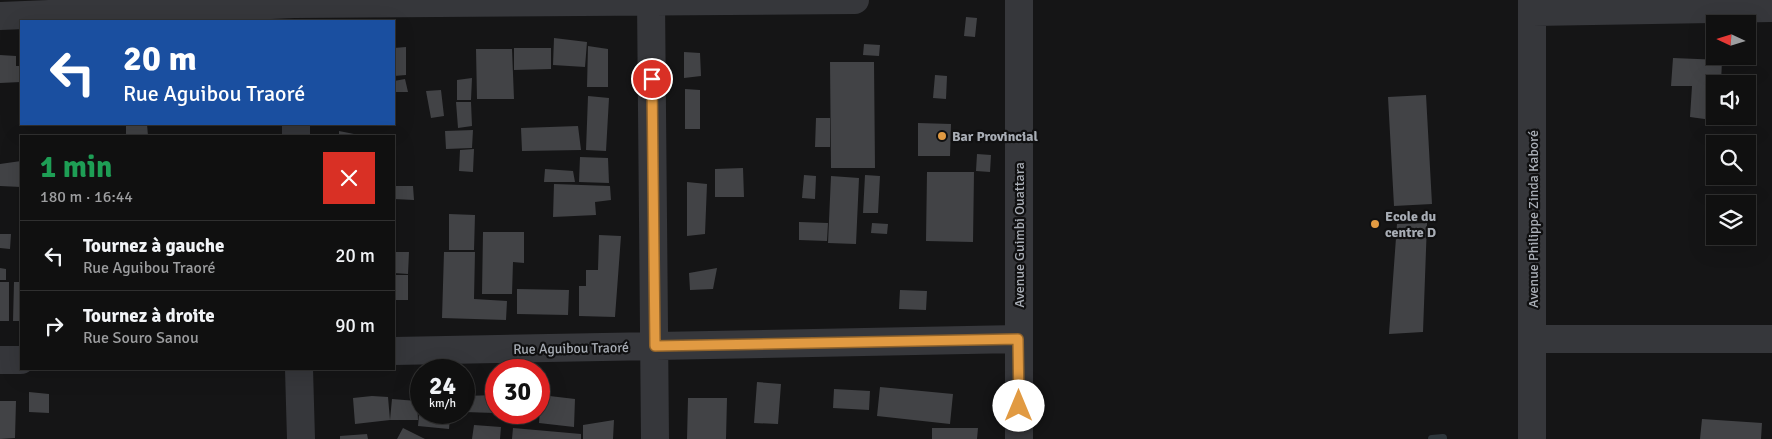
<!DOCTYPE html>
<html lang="fr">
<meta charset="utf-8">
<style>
:root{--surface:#101010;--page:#191919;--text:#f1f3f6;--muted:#9c9d9f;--line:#303030}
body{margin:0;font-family:Signika,sans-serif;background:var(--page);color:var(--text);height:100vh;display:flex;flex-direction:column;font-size:19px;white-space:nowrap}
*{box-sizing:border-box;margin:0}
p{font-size:16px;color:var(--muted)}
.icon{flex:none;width:28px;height:28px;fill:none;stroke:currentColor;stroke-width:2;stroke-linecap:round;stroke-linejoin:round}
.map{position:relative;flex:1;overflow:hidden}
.side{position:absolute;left:20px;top:135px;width:375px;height:235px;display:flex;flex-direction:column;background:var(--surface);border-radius:0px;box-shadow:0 5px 20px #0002,0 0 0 1px var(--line)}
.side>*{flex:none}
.top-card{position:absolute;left:20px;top:20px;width:375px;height:105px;border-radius:0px;box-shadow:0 5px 20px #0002,0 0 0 1px var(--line);background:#1a4fa0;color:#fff;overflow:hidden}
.needle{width:32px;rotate:274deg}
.controls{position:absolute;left:1706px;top:15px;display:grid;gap:10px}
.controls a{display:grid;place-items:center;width:50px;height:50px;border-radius:0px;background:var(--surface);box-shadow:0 5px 20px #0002,0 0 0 1px var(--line);font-size:25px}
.speed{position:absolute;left:410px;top:359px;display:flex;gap:10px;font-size:25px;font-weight:700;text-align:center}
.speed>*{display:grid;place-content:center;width:65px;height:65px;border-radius:50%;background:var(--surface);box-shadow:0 5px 20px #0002,0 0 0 1px var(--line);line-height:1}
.speed small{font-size:12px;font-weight:400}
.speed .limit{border:8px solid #d22;background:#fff;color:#111}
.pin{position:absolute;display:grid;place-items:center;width:42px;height:42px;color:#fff;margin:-21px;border:2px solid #fff;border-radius:50%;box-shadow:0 1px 5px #0007}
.me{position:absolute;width:55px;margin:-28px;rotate:0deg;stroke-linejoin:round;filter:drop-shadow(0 0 4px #0008)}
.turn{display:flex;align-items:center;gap:18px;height:105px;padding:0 20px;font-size:22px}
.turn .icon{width:65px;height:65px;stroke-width:2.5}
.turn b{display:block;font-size:35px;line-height:42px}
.round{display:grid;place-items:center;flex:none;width:52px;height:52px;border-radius:0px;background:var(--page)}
.overview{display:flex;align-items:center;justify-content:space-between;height:85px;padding:0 20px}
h1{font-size:30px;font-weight:700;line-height:38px;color:#1e9e55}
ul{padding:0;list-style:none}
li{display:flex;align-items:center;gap:15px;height:70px;padding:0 20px;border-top:1px solid var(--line)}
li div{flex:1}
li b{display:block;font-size:19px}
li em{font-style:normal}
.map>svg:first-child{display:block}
</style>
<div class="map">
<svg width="1772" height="439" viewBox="0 0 1772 439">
<rect width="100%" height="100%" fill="#151516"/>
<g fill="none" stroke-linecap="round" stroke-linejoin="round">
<!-- stream -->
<path stroke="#2e363b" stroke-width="8" d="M 1432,439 L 1443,438"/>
</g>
<!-- building -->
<path fill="#424346" d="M 966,17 L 977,18 L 975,37 L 964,36 Z
M 554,38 L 587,42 L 585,67 L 553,65 Z
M 864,44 L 880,45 L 879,56 L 863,55 Z
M 588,46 L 608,49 L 608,87 L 587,87 Z
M 406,47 L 406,75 L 394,76 L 394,48 Z
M 514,48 L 551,48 L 551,69 L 514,70 Z
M 476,49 L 512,49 L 514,99 L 477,99 Z
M 684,52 L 700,53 L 701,76 L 684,78 Z
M 0,55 L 16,56 L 16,66 L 21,66 L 21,82 L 0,83 Z
M 1673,58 L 1722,60 L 1721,84 L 1715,84 L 1715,116 L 1719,116 L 1719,121 L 1690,117 L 1692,86 L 1671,86 Z
M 830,62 L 874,62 L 875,168 L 831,168 Z
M 935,75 L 947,76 L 946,99 L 933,98 Z
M 472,78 L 471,100 L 457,100 L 457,80 Z
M 405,79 L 408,92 L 394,92 L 394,81 Z
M 685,89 L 700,90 L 700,129 L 685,129 Z
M 441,90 L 444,116 L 431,118 L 426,91 Z
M 1426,95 L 1432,204 L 1394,206 L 1388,97 Z
M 588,96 L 609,98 L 606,151 L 586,150 Z
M 456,102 L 471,102 L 472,126 L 458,128 Z
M 816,118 L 830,118 L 830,147 L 815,147 Z
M 918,123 L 951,124 L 950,156 L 918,156 Z
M 126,124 L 147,124 L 148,136 L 126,136 Z
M 578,126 L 581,150 L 522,151 L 521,128 Z
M 473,130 L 472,148 L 446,149 L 445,131 Z
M 339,131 L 354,134 L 354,136 L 339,136 Z
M 474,149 L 473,172 L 459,171 L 460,150 Z
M 977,154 L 991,155 L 990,172 L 976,171 Z
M 580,157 L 608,158 L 609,183 L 579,182 Z
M 21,161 L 21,187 L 0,186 L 0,164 Z
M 743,168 L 744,197 L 715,197 L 715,169 Z
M 545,169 L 573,171 L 575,182 L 544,182 Z
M 927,172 L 974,172 L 973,242 L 926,241 Z
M 804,175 L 816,176 L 815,199 L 802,198 Z
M 865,175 L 880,176 L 878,213 L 863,213 Z
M 831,176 L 859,178 L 856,244 L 828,243 Z
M 687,182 L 707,184 L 705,234 L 687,236 Z
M 554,184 L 610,186 L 611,200 L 595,202 L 596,215 L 553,217 Z
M 394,186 L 413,186 L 414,200 L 394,199 Z
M 449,214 L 475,215 L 474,250 L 449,250 Z
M 799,222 L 828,223 L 827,241 L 799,240 Z
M 872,223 L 888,224 L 887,234 L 871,233 Z
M 1427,223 L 1423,332 L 1389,334 L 1397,224 Z
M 483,232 L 524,232 L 524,263 L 513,262 L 512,294 L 482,294 Z
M 0,234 L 11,234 L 10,249 L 0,248 Z
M 599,235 L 621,236 L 615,317 L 579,316 L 579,286 L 586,286 L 586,270 L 598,270 Z
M 394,252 L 409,252 L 408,274 L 394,273 Z
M 444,252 L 475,252 L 474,299 L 507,301 L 506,320 L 442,318 Z
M 0,268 L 6,269 L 6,280 L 0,280 Z
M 717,268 L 713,289 L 690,290 L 689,273 Z
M 394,275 L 408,275 L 408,300 L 394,300 Z
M 0,282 L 9,282 L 9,321 L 0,321 Z
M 14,282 L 21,282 L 21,321 L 13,321 Z
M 517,289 L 569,290 L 568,315 L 517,314 Z
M 900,290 L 927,291 L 926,310 L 899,309 Z
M 757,382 L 781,384 L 778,424 L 754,423 Z
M 880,387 L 953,394 L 950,424 L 877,416 Z
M 834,389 L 870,391 L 869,410 L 833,408 Z
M 29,392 L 49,394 L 49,413 L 29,412 Z
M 496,395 L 495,413 L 464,412 L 464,396 Z
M 541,395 L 575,399 L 574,427 L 539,423 Z
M 372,396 L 388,397 L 390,420 L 392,399 L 417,401 L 418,420 L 390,420 L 355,424 L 353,398 Z
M 688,398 L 727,398 L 726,439 L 687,439 Z
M 0,401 L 16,401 L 15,438 L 0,439 Z
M 420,404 L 421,412 L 431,412 L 430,416 L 450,417 L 449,429 L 418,426 Z
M 1702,419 L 1762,423 L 1761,439 L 1700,439 Z
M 614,420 L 613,439 L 583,439 L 583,425 Z
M 474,425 L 501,427 L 500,439 L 472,439 Z
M 403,428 L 425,439 L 397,439 Z
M 513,428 L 581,434 L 581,439 L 512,439 Z
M 932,428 L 978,428 L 977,439 L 932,439 Z
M 367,434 L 368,439 L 340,439 L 340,436 Z"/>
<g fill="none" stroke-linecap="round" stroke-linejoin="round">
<!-- minor -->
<path stroke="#36373b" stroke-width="28" d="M 651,0 L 655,439
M 1532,0 L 1532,439
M 1533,12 L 1772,8
M 0,16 L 294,4 L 855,0
M 296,124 L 296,136
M 1533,339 L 1772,339
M 394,351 L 1018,339
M 0,360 L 21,360
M 299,369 L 301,439
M 1019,439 L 1019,0"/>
</g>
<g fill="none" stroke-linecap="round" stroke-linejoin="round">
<!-- route casing -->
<g stroke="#92642b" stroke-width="12">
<path id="route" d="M 652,79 L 655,346 L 1018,339 L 1019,406"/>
</g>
<!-- route -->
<use href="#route" stroke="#e19a42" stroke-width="9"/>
</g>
<!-- markers -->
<g fill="#e19a42" stroke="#101011" stroke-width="2">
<circle cx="942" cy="136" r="5"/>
<circle cx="1375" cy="224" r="5"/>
</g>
<g text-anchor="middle" stroke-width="4.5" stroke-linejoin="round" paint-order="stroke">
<!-- poi labels -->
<g font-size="14" font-weight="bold" fill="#a8adb5" stroke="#101011" text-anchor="start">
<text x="952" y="141">Bar Provincial</text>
<text x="1385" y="221">Ecole du<tspan x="1385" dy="16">centre D</tspan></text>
</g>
<!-- street labels -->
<g font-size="14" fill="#a8adb5" stroke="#101011">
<text transform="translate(1533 219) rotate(-90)" y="5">Avenue Philippe Zinda Kaboré</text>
<text transform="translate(1019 235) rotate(-90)" y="5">Avenue Guimbi Ouattara</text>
<text transform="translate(571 348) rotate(-1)" y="5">Rue Aguibou Traoré</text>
</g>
</g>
</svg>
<div class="controls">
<a><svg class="needle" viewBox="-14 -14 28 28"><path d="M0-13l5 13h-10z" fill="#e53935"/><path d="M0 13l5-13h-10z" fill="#9c9d9f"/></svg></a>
<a><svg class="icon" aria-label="sound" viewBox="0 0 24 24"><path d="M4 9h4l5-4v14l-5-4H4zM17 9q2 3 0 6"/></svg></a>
<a><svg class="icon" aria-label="search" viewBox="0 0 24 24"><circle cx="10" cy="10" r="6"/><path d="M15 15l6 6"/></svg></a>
<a><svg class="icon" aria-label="layers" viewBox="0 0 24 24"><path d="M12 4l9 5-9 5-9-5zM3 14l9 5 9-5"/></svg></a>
</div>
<div class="speed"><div>24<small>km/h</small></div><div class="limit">30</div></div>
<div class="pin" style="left:652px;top:79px;background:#d93025"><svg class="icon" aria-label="arrive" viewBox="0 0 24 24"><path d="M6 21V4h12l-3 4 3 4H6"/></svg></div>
<svg class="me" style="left:1019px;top:406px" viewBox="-20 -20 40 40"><circle r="19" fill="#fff"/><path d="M0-13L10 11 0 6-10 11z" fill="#e19a42"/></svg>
<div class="top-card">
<div class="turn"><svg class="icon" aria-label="left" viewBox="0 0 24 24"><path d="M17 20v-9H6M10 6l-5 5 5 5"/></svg><div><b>20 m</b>Rue Aguibou Traoré</div></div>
</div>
<section class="side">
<div class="overview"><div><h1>1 min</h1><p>180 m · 16:44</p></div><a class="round" style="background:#d93025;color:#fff"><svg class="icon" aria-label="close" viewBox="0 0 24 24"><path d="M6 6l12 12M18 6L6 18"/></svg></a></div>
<ul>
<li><svg class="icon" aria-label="left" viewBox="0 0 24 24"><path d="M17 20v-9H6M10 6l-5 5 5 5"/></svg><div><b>Tournez à gauche</b><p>Rue Aguibou Traoré</p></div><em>20 m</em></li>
<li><svg class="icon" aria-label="right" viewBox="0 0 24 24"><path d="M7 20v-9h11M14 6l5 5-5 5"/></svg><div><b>Tournez à droite</b><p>Rue Souro Sanou</p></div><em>90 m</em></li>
</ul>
</section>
</div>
